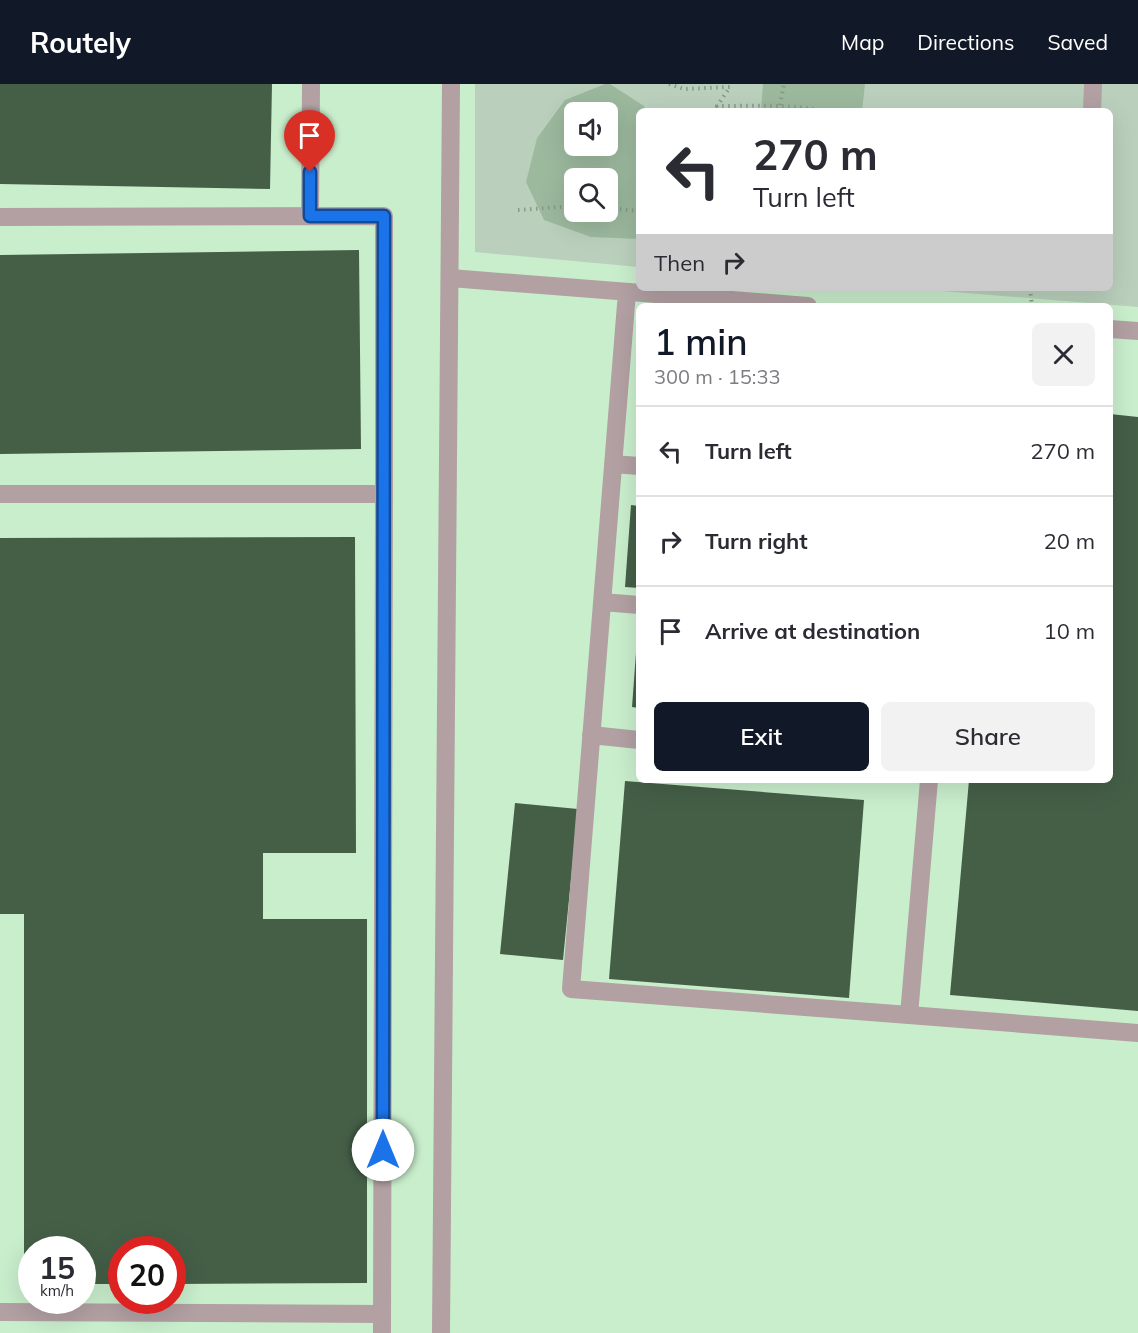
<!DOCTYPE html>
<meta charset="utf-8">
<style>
:root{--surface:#fff;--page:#f2f2f3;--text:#2b2b33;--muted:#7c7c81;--line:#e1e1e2;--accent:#111827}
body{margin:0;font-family:Mulish,sans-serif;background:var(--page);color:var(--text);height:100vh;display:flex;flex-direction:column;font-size:22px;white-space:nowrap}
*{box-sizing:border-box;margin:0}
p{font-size:20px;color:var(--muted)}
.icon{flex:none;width:33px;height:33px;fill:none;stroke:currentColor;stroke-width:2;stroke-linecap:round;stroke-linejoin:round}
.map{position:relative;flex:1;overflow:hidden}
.details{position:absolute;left:636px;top:219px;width:477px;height:480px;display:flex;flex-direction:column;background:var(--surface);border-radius:9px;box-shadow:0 6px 24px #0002}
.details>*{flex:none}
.hud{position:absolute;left:636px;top:24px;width:477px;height:183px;border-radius:9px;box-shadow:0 6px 24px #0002;background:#fff;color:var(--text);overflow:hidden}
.controls{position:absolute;left:564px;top:18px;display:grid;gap:12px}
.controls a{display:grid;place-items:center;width:54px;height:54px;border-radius:9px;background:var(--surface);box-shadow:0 6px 24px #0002;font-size:30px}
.speed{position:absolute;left:18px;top:1152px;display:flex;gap:12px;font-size:30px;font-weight:700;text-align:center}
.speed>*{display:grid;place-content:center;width:78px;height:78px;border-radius:50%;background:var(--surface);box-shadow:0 6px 24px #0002;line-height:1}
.speed small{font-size:15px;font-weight:400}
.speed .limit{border:9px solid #d22;background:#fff;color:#111}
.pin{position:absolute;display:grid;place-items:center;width:51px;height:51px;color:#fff;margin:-62px -26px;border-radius:50% 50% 50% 0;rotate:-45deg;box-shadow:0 0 6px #0007}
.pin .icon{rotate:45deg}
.me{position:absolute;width:66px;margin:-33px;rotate:0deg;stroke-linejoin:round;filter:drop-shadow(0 0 4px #0008)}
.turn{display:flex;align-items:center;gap:21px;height:126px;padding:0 18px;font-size:27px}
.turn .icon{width:78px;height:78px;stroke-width:2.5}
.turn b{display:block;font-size:42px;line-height:51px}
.then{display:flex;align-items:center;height:57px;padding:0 18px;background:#0003;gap:12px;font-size:22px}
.round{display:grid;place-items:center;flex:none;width:63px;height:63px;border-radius:9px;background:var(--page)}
.head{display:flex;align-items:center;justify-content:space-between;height:102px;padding:0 18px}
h1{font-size:36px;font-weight:600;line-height:45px;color:var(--accent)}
.button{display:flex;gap:12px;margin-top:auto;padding:12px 18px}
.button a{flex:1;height:69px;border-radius:9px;background:var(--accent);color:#fff;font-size:24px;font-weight:600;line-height:69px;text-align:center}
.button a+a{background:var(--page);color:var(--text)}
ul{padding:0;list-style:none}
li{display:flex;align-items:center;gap:18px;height:90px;padding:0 18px;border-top:2px solid var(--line)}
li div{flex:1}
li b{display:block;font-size:22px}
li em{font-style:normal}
header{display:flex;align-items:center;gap:36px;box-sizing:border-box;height:84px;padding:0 30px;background:var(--accent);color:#fff}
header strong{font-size:28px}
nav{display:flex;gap:33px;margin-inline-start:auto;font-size:21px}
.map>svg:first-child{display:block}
</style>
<header>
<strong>Routely</strong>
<nav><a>Map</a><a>Directions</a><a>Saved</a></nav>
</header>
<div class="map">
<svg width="1138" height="1249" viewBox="0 0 1138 1249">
<rect width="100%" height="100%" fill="#d9f7db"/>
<!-- built -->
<path fill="#c9eecc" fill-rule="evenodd" d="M 0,0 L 1138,0 L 1138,1249 L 0,1249 ZM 639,27 L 1110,27 L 1110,204 L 639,204 ZM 574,28 L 608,28 L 608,62 L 574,62 ZM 574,94 L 608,94 L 608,128 L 574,128 ZM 639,222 L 1110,222 L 1110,696 L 639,696 ZM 32,1166 L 82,1166 L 82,1216 L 32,1216 ZM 122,1166 L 172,1166 L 172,1216 L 122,1216 Z"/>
<!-- green -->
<path fill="#bad0bc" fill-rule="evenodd" d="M 475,0 L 1138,0 L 1138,223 L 905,204 L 1110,204 L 1110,27 L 639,27 L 639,183 L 475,168 ZM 574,28 L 608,28 L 608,62 L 574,62 ZM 574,94 L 608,94 L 608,128 L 574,128 Z"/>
<!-- forest -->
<path fill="#9cb99e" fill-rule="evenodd" d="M 605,0 L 610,0 L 644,22 L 646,27 L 639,27 L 639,155 L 591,153 L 544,136 L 526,98 L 537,54 L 565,16 ZM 574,28 L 608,28 L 608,62 L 574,62 ZM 574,94 L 608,94 L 608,128 L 574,128 Z
M 763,0 L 865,0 L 862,27 L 761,27 Z"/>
<!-- building -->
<path fill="#455f47" d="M 0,0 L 272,0 L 270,105 L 0,100 Z
M 359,166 L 361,365 L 0,370 L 0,171 Z
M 1110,330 L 1138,333 L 1138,927 L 950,911 L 969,696 L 1110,696 Z
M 631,421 L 639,422 L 639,504 L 625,503 Z
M 355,453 L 356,769 L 263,769 L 263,835 L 367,835 L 367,1199 L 172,1200 L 172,1166 L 122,1166 L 122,1200 L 82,1200 L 82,1166 L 32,1166 L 32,1200 L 24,1200 L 24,830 L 0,830 L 0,454 Z
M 636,569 L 639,569 L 639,624 L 632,623 Z
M 625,697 L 864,716 L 849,914 L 609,895 Z
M 515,719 L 578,725 L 563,876 L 500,870 Z"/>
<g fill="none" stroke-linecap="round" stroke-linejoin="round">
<!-- path -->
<path stroke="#859b86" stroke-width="4" stroke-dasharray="1.5 4.5" stroke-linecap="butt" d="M 669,0 L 684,5 L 730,3 L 717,22 C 754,22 790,20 827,27
M 780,27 L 780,21 L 784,0
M 608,124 L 639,127
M 518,126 L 574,122
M 1030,204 L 1032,222"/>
<!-- minor -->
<path stroke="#b2a0a3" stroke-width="18" d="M 1092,27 L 1093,0
M 310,132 L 311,0
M 0,133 L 384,132 L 384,410
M 450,194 L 808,222
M 627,208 L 571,905 L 909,931
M 1110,245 L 1138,247
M 613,380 L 639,382
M 0,410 L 384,410 L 382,1249
M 602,518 L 639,521
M 591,651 L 639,656
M 929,696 L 909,931 L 1138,949
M 0,1228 L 382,1230
M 441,1249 L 451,0"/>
</g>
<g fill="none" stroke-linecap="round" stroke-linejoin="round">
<!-- route casing -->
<g stroke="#114b97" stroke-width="15">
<path id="route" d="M 310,88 L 310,132 L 384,132 L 383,1066"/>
</g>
<!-- route -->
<use href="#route" stroke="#1a73e8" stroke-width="10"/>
</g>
</svg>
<div class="controls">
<a><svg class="icon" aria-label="sound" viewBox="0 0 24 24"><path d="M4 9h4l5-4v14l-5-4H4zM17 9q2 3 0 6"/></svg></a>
<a><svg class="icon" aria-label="search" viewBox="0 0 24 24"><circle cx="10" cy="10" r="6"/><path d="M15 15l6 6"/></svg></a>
</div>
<div class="speed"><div>15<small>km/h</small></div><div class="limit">20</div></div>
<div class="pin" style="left:310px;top:88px;background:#d93025"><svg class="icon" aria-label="arrive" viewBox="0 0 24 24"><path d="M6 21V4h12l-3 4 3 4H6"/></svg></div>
<svg class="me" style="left:383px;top:1066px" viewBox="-20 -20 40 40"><circle r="19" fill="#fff"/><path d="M0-13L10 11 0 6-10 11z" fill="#1a73e8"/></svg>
<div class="hud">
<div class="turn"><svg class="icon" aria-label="left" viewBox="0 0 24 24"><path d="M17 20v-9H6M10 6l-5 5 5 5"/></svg><div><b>270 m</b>Turn left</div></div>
<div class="then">Then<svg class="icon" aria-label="right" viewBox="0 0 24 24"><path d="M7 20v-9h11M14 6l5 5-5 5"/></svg></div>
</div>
<section class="details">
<div class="head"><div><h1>1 min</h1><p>300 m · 15:33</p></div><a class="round"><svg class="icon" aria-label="close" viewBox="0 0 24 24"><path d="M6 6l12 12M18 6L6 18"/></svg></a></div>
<ul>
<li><svg class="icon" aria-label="left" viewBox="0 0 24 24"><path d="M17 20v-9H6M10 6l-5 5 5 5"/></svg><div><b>Turn left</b></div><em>270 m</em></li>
<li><svg class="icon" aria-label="right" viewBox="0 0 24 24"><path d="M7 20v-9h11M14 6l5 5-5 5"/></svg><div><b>Turn right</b></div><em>20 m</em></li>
<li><svg class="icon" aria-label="arrive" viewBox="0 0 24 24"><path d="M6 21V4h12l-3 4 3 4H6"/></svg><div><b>Arrive at destination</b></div><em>10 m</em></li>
</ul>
<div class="button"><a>Exit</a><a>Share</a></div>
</section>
</div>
